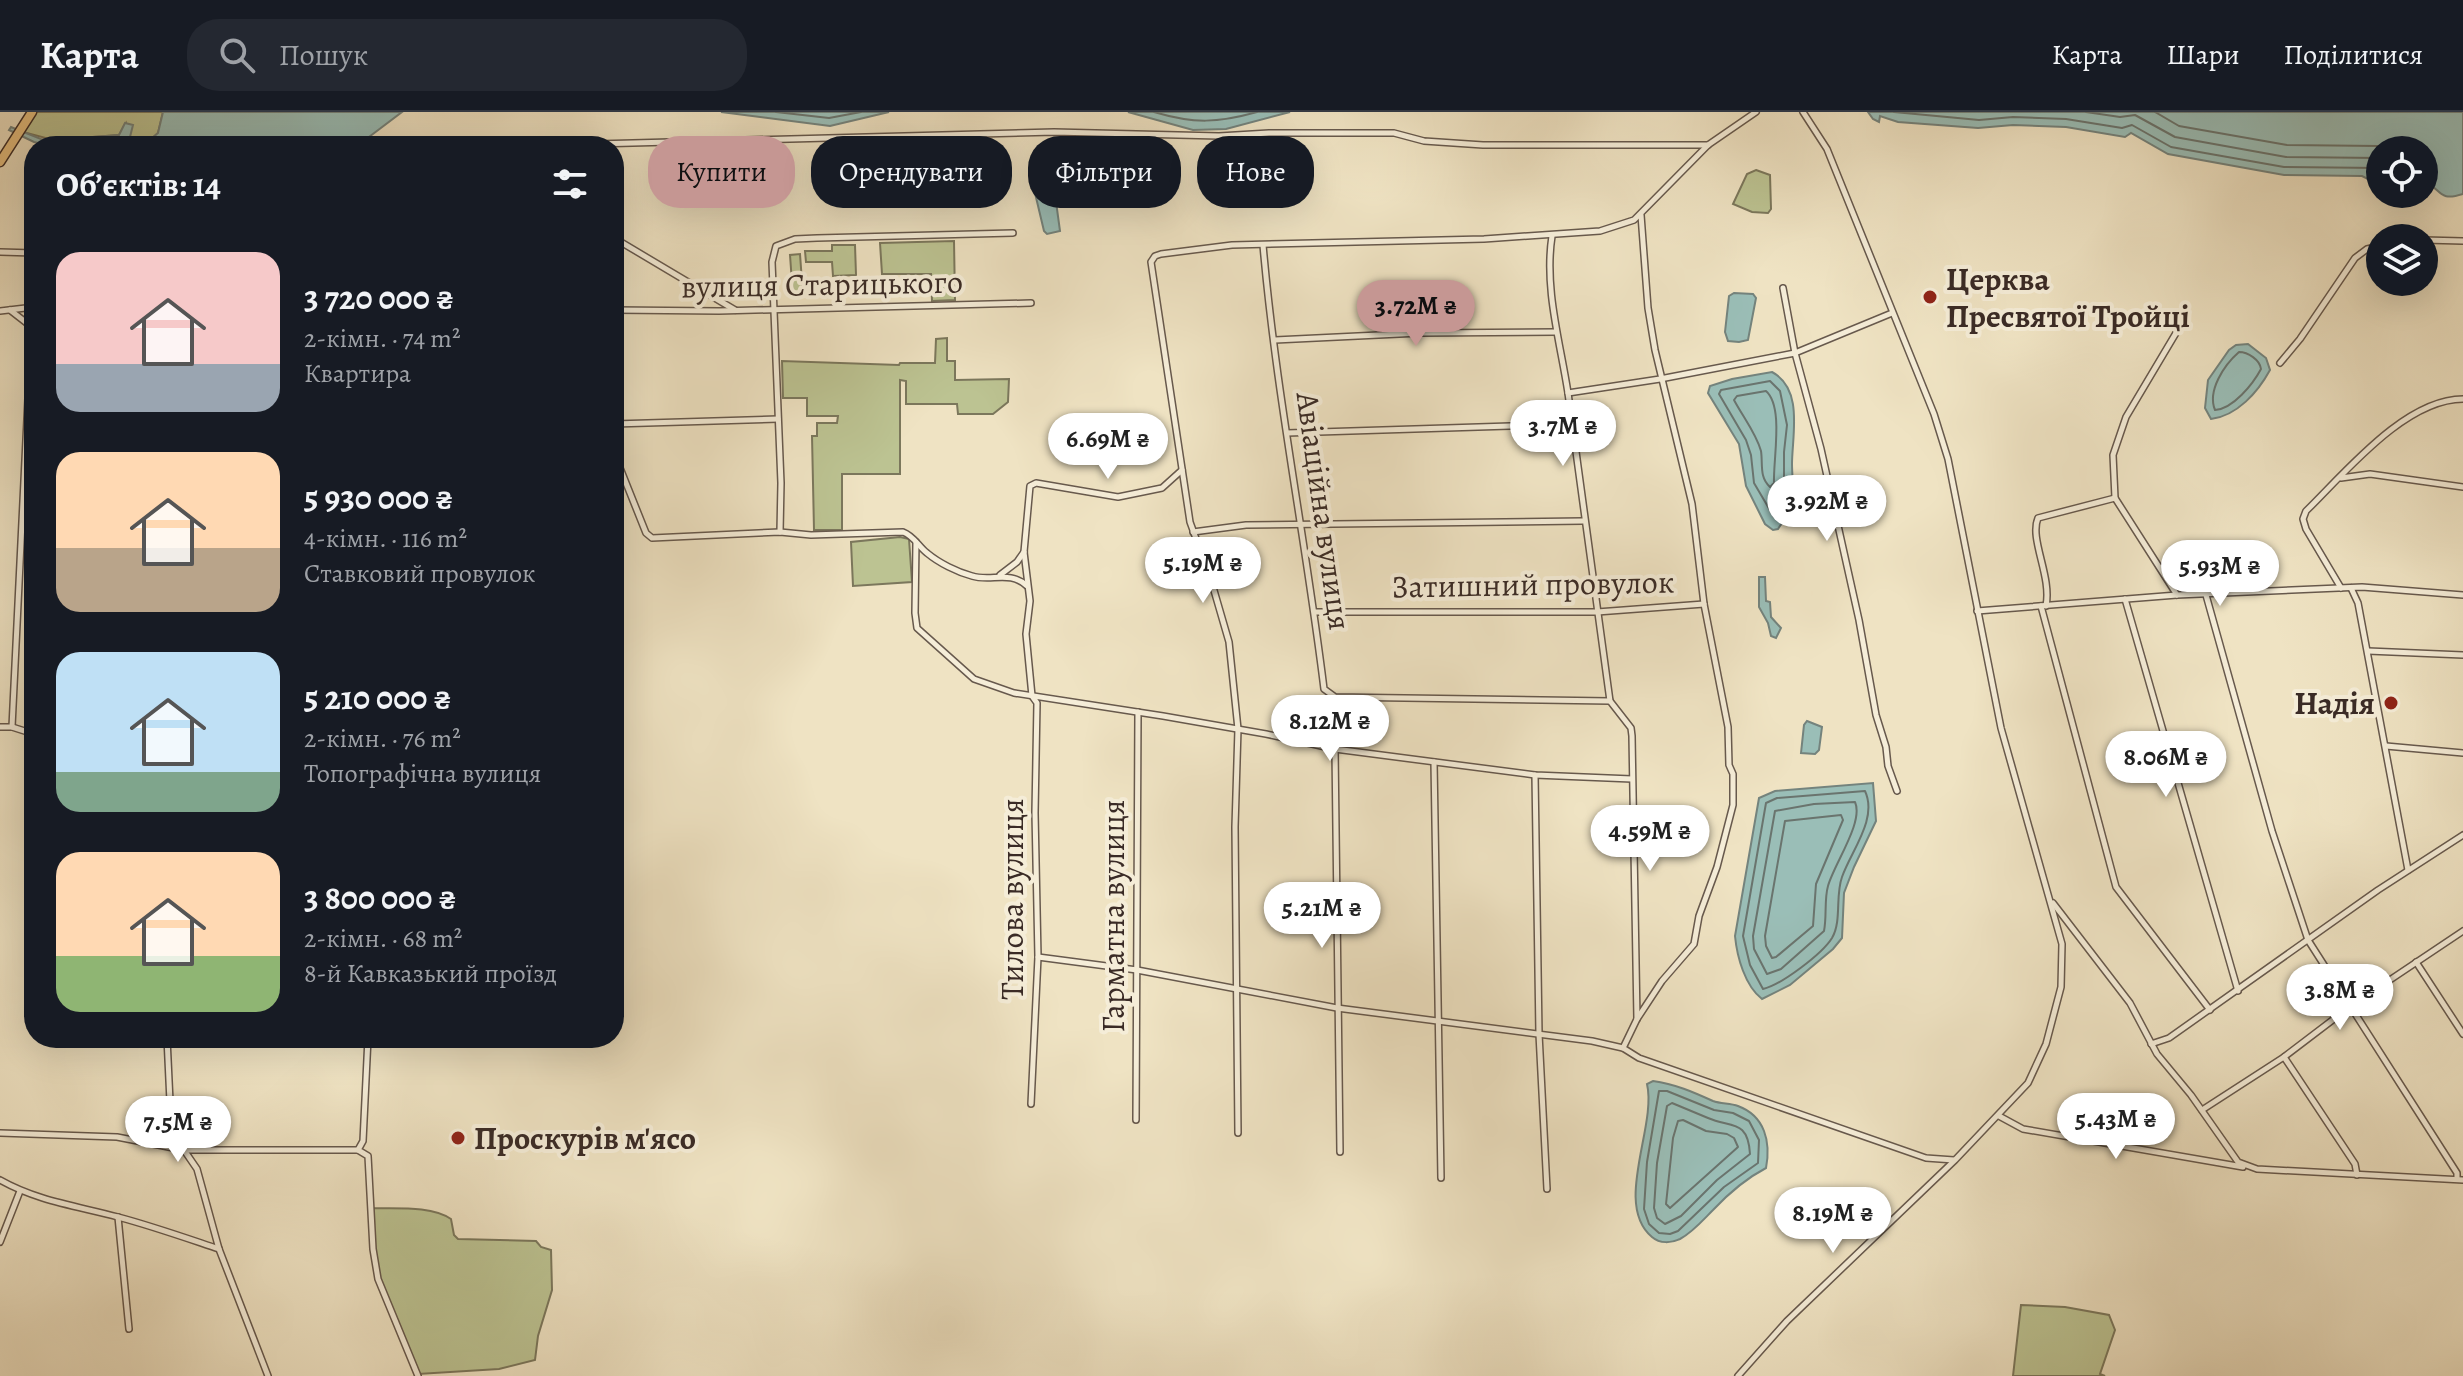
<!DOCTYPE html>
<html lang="uk">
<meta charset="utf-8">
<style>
:root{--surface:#171b24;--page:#242831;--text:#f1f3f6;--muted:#9ea1a6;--line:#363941;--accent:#c59692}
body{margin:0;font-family:Alegreya,serif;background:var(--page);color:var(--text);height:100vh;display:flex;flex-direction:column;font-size:30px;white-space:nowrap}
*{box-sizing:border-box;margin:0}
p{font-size:26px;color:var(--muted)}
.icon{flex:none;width:44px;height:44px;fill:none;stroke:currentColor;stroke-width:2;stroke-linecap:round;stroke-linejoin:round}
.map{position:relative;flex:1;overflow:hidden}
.panel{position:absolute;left:24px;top:24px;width:600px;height:912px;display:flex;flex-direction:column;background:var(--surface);border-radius:32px;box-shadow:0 8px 32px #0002}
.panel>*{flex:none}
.banner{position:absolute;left:648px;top:24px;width:760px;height:72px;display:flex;gap:16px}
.fabs{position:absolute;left:2366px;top:24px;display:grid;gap:16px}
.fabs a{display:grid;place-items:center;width:72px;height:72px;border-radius:50%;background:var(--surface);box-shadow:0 8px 32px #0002;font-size:40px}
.price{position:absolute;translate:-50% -68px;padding:0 18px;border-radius:28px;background:#fff;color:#222;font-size:26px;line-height:52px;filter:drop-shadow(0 2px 4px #0008)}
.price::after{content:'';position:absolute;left:50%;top:48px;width:24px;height:18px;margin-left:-12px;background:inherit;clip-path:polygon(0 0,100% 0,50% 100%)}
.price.active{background:var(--accent);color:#111}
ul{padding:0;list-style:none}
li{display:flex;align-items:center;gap:24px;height:200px;padding:0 32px}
li span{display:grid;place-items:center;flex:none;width:224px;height:160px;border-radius:24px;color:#555}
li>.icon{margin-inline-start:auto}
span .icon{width:96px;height:96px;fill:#fffc;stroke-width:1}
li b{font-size:34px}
h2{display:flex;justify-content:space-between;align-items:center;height:96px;padding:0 32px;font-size:34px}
.tag{padding:0 28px;border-radius:32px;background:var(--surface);box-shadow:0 8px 32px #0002;font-size:28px;line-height:72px}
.tag.active{background:var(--accent);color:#111}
header{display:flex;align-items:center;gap:48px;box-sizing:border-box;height:112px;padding:0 40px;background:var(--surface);border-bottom:2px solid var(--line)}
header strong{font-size:38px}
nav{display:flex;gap:44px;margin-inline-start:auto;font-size:28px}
.search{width:560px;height:72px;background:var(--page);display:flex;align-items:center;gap:20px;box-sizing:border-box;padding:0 28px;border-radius:32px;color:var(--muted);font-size:30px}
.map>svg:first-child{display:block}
</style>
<header>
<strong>Карта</strong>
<div class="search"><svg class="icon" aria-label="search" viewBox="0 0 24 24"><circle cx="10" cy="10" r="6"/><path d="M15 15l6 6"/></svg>Пошук</div>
<nav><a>Карта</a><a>Шари</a><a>Поділитися</a></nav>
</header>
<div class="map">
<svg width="2463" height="1264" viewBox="0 0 2463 1264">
<rect width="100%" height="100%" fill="#efe3c3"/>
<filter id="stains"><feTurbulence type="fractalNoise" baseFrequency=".0025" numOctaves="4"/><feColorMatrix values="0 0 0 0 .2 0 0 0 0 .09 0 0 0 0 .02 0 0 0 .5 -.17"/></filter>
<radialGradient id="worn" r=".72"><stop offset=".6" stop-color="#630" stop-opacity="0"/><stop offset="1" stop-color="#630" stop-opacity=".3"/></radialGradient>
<!-- green -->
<g fill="#bcc392" stroke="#7b775c" stroke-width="2">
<path d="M36,0H163L158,21L150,28L130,25L126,11L119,23L53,28L23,20Z"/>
<path d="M1756,58L1770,63L1771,97L1768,101L1752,100L1733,92L1747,62Z"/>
<path d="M954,129L955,188L932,189L931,162H882L880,131Z"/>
<path d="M832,133H855L856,163L833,164L832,150H806L805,139H832Z"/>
<path d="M800,142L803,184L793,185L790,143Z"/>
<path d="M947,226V249H955V268L1009,267L1008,290L993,302H958L957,292H906V269L900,268V362H842V418H814L812,324H817V311H837L838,304H807V286H783L782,249L899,253L900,251H935L936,227Z"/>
<path d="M900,425L909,427L912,470L853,474L851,430Z"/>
<path d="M370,1096C394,1097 431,1093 451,1107L454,1123L458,1127L536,1129L541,1135L551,1138L552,1178L538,1224L535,1248L499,1257L418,1262L378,1167Z"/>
<path d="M2021,1193L2065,1195L2109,1203L2115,1218L2100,1262L2105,1264H2013Z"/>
</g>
<!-- water -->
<g fill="#9abeb7" stroke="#74837d" stroke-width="2">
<path d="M163,0H402L357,34H50L34,30L9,18L11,15L41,27L53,28L119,23L125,11L133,13L130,25L150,28L158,21Z"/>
<path d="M721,0H889L830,14Z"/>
<path d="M1128,0H1290L1226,17L1193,18Z"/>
<path d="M1868,0H2463V82C2438,90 2443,78 2424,69V38H2380V64H2371L2368,67L2362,64L2284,63L2168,42L2131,21L2125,25L2066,15L2013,13L1978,16L1898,10L1880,4L1879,10L1873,7Z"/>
<path d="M1038,74L1054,75L1060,119L1047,122L1044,119L1034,77Z"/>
<path d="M1734,181L1753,182L1756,186L1748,228L1739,230L1728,229L1725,220L1729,184Z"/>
<path d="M2248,232L2266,246L2270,258C2258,280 2237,304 2211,307L2205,296L2208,268L2229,238L2236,233Z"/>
<path d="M1772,260C1804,277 1792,324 1792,352C1792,366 1795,383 1791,396C1789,404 1782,410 1778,417L1773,418L1765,412L1746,374L1739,332L1708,281L1710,274L1732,267Z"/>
<path d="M1759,465H1765L1766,489L1770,490L1771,505L1781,516L1776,526L1771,524L1768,511L1759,495Z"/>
<path d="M1807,609L1822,615L1819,638L1815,642L1801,641L1804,613Z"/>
<path d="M1873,671L1876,709L1854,755L1844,781L1842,826L1833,837L1790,873L1762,887C1745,874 1737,845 1735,824L1759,686L1775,679Z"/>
<path d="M1653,969C1675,972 1693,980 1713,989C1721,992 1730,991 1738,994C1765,1004 1771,1030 1766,1056C1745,1067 1729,1081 1713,1098C1703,1108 1693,1120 1680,1127C1671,1131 1660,1132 1652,1125C1613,1092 1657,1015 1647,972Z"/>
</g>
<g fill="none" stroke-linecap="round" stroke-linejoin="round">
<!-- shore -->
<g stroke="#6a746e" stroke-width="2">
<path d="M776,0L829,6L861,0"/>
<path d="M1154,0C1194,12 1218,11 1257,0"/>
<path d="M1894,0L1979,8L2013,5L2066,7L2122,16L2132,13L2171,35L2284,55L2380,56"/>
<path d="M2086,0L2120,5L2135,3L2175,25L2286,45L2380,46"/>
<path d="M2155,0L2179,14L2287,33L2378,34L2393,38"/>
<path d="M2239,240C2248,240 2260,248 2261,257C2253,272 2233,297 2215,298C2207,279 2224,253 2239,240Z"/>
<path d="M1770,269L1780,279L1787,313L1784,340V392L1774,405L1754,371L1751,343L1746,328L1719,282L1721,278Z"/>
<path d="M1766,279C1784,295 1773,347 1774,371L1770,375C1759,365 1763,352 1761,339C1756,321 1743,305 1734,288L1737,284Z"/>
<path d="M1865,679C1878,707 1851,739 1842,765C1835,784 1842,809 1832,826C1822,842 1781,873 1763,877L1750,853L1743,824L1766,691L1777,686Z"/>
<path d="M1855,690C1864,710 1834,752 1828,774C1824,788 1827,804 1824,819L1781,857L1767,862L1754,837L1753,824L1775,699L1814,692Z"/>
<path d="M1841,703L1843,708L1816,772L1813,814L1776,845L1772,846L1766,834L1765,824L1785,709Z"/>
<path d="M1659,979H1667L1714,998L1733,1001L1749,1009L1759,1028L1758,1051L1724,1075L1678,1119L1670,1122L1659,1121L1649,1112L1644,1097L1647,1050Z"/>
<path d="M1672,991C1684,996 1696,1001 1708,1006C1731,1016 1748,1007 1750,1042L1717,1068L1681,1104L1665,1112L1657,1106L1654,1096L1657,1051L1667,994Z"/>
<path d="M1683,1008L1706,1019L1727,1022L1734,1026L1738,1035L1670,1096L1666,1092L1673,1026L1678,1009Z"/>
</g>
<defs>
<g id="minor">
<path d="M520,34L1054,20L1219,24L1269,21H1394L1424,29L1483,33H1708"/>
<path d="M1552,124C1544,176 1560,229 1568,281C1582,383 1595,486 1610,589L1631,616L1632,624L1637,907"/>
<path d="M614,126L735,198"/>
<path d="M2424,128L2463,129"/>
<path d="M1263,133C1276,282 1306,429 1324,577L1335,585L1610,589"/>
<path d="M0,140L34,141"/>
<path d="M1783,176L1795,241L1821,337L1859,508L1876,603L1886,635L1888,654L1897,679"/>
<path d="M10,198L28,212L31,225L12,615"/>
<path d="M614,198L719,199L1031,191"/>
<path d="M0,199L34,195"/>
<path d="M2176,221L2126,305L2113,343L2115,386L2177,483"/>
<path d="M1275,228L1420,221L1556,220"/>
<path d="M2280,251L2300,227L2355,146L2367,137L2380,134"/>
<path d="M1568,281L1660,267L1795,241L1892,201"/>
<path d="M614,312L778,307"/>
<path d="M1287,321L1571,312"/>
<path d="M614,341L646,421L652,426L780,420L811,423L903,420C914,424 918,434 927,441C939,451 957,460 972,464C991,470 1010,458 1027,474"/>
<path d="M2341,366L2370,362L2463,375"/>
<path d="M780,420L781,371L772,150L776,134L795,127L817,126L1013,121"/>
<path d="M1193,420L1246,413L1583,409"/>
<path d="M916,430L915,501L917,516L974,567L1014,581L1163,604L1266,622L1335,637L1535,663L1632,667"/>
<path d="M1000,463L1017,450L1024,440"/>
<path d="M2341,476L2306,417L2303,407L2306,399C2345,361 2405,287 2463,287"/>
<path d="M2351,476L2358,491L2408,758"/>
<path d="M2206,483L2272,719L2308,828L2457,1061V1067"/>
<path d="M2125,487L2238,879"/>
<path d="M2041,494L2116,775L2210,898"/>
<path d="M2046,494C2052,464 2029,427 2038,406L2115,386"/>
<path d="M1977,499L2177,483L2362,475L2463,483"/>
<path d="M1315,500H1597L1704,492"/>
<path d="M2368,539L2463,543"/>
<path d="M0,615H12L34,622"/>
<path d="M2386,634L2463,641"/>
<path d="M1335,637L1340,1040"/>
<path d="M1434,650L1441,1066"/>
<path d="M1535,663L1539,922L1547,1077"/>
<path d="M2053,791L2130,891L2157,942L2191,983L2238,1050L2257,1057L2463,1068"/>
<path d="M1038,845L1137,858L1337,896L1592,929L1623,936L1639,946L1926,1046L1954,1048"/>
<path d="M2416,850L2463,922"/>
<path d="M167,926L171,1011L184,1038L197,1057L219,1137L268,1264"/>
<path d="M368,926L363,1029L358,1038L368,1044L373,1137L378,1167L418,1264"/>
<path d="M2151,932L2169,926L2378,778L2463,723"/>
<path d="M1623,936L1637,907L1662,869L1694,832L1699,804L1717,755L1733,693V662L1729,653L1728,615L1704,492L1692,392L1655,238L1648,196L1641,103"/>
<path d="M2284,945L2355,1052L2357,1063"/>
<path d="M1031,992L1038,845L1035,701L1037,591L1032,584L1026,522L1030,489L1024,440L1030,374L1036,371L1118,385L1162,376L1182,358"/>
<path d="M2202,998L2284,945L2351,894L2463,819"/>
<path d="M1999,1004L2023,1017L2243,1055"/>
<path d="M1136,1008L1138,600"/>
<path d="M0,1021L117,1025L184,1038H358"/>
<path d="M1238,1021L1235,715L1238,617L1229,530L1211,468L1190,410L1151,150L1155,144L1161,142L1232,133L1484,127L1600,119L1634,108L1708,33L1756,0"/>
<path d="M0,1068C37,1089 77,1094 118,1105C152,1114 186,1126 219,1137"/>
<path d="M118,1105L129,1217"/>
<path d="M0,1130L20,1079"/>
<path d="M1738,1264L1787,1209L1955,1048L2028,971L2046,932L2061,875L2062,832L2001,616L1948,347L1934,302L1827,37L1803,0"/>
</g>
<path id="primary" d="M0,50L32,0"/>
</defs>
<!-- minor casing -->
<use href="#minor" stroke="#67594d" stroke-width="8"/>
<!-- primary casing -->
<use href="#primary" stroke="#3a2b26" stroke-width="11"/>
<!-- minor -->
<use href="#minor" stroke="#f5edd8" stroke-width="5"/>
<!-- primary -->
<use href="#primary" stroke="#e8c282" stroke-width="8"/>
</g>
<!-- markers -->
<g fill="#8f2418" stroke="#f5edd8" stroke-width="3">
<circle cx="1930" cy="185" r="8"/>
<circle cx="2391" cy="591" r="8"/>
<circle cx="458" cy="1026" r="8"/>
</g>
<g text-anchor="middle" stroke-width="8" stroke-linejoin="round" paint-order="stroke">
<!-- poi labels -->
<g font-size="32" font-weight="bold" fill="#3a2b26" stroke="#f5edd8" text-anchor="start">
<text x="1946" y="178">Церква<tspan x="1946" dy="37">Пресвятої Тройці</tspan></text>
<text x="2375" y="602" text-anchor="end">Надія</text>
<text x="474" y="1037">Проскурів м'ясо</text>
</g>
<!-- street labels -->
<g font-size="32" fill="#3a2b26" stroke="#f5edd8">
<text transform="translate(822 172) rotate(-1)" y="11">вулиця Старицького</text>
<text transform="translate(1324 399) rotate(82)" y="11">Авіаційна вулиця</text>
<text transform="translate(1533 472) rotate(-1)" y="11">Затишний провулок</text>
<text transform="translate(1012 787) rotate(-90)" y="11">Тилова вулиця</text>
<text transform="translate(1113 804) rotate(-90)" y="11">Гарматна вулиця</text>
</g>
</g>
<rect width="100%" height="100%" filter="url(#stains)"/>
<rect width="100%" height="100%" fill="url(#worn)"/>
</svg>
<div class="fabs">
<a><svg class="icon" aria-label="locate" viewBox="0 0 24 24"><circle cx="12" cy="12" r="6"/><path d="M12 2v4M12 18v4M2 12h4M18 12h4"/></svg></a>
<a><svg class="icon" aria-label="layers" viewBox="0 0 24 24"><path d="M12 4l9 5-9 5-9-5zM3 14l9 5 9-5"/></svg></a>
</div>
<b class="price active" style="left:1416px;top:236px">3.72M ₴</b>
<b class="price" style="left:1563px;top:356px">3.7M ₴</b>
<b class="price" style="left:1108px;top:369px">6.69M ₴</b>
<b class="price" style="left:1827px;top:431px">3.92M ₴</b>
<b class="price" style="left:1203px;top:493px">5.19M ₴</b>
<b class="price" style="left:2220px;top:496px">5.93M ₴</b>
<b class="price" style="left:1330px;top:651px">8.12M ₴</b>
<b class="price" style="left:2166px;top:687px">8.06M ₴</b>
<b class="price" style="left:1650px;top:761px">4.59M ₴</b>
<b class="price" style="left:1322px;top:838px">5.21M ₴</b>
<b class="price" style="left:2340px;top:920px">3.8M ₴</b>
<b class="price" style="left:2116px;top:1049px">5.43M ₴</b>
<b class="price" style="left:178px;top:1052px">7.5M ₴</b>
<b class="price" style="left:1833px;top:1143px">8.19M ₴</b>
<div class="banner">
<a class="tag active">Купити</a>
<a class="tag">Орендувати</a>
<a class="tag">Фільтри</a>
<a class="tag">Нове</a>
</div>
<section class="panel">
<h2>Об’єктів: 14<svg class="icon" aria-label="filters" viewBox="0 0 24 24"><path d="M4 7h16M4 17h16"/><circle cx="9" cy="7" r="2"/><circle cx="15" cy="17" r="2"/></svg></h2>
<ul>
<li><span style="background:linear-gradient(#f6c9c9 70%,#9aa5b1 0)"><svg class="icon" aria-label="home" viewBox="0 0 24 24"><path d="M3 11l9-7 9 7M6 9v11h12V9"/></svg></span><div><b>3 720 000 ₴</b><p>2-кімн. · 74 m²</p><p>Квартира</p></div></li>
<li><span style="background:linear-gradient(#ffd9b3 60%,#b9a48a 0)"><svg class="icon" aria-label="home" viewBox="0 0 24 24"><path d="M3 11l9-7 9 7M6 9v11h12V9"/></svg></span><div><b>5 930 000 ₴</b><p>4-кімн. · 116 m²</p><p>Ставковий провулок</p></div></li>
<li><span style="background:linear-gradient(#bfe0f5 75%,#7fa58c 0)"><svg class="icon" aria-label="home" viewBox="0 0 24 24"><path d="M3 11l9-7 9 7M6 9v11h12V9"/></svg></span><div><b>5 210 000 ₴</b><p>2-кімн. · 76 m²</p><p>Топографічна вулиця</p></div></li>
<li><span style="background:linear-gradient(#ffd9b3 65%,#8fb573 0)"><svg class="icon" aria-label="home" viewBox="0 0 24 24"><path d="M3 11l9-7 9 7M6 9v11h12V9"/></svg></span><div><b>3 800 000 ₴</b><p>2-кімн. · 68 m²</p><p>8-й Кавказький проїзд</p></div></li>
</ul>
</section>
</div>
